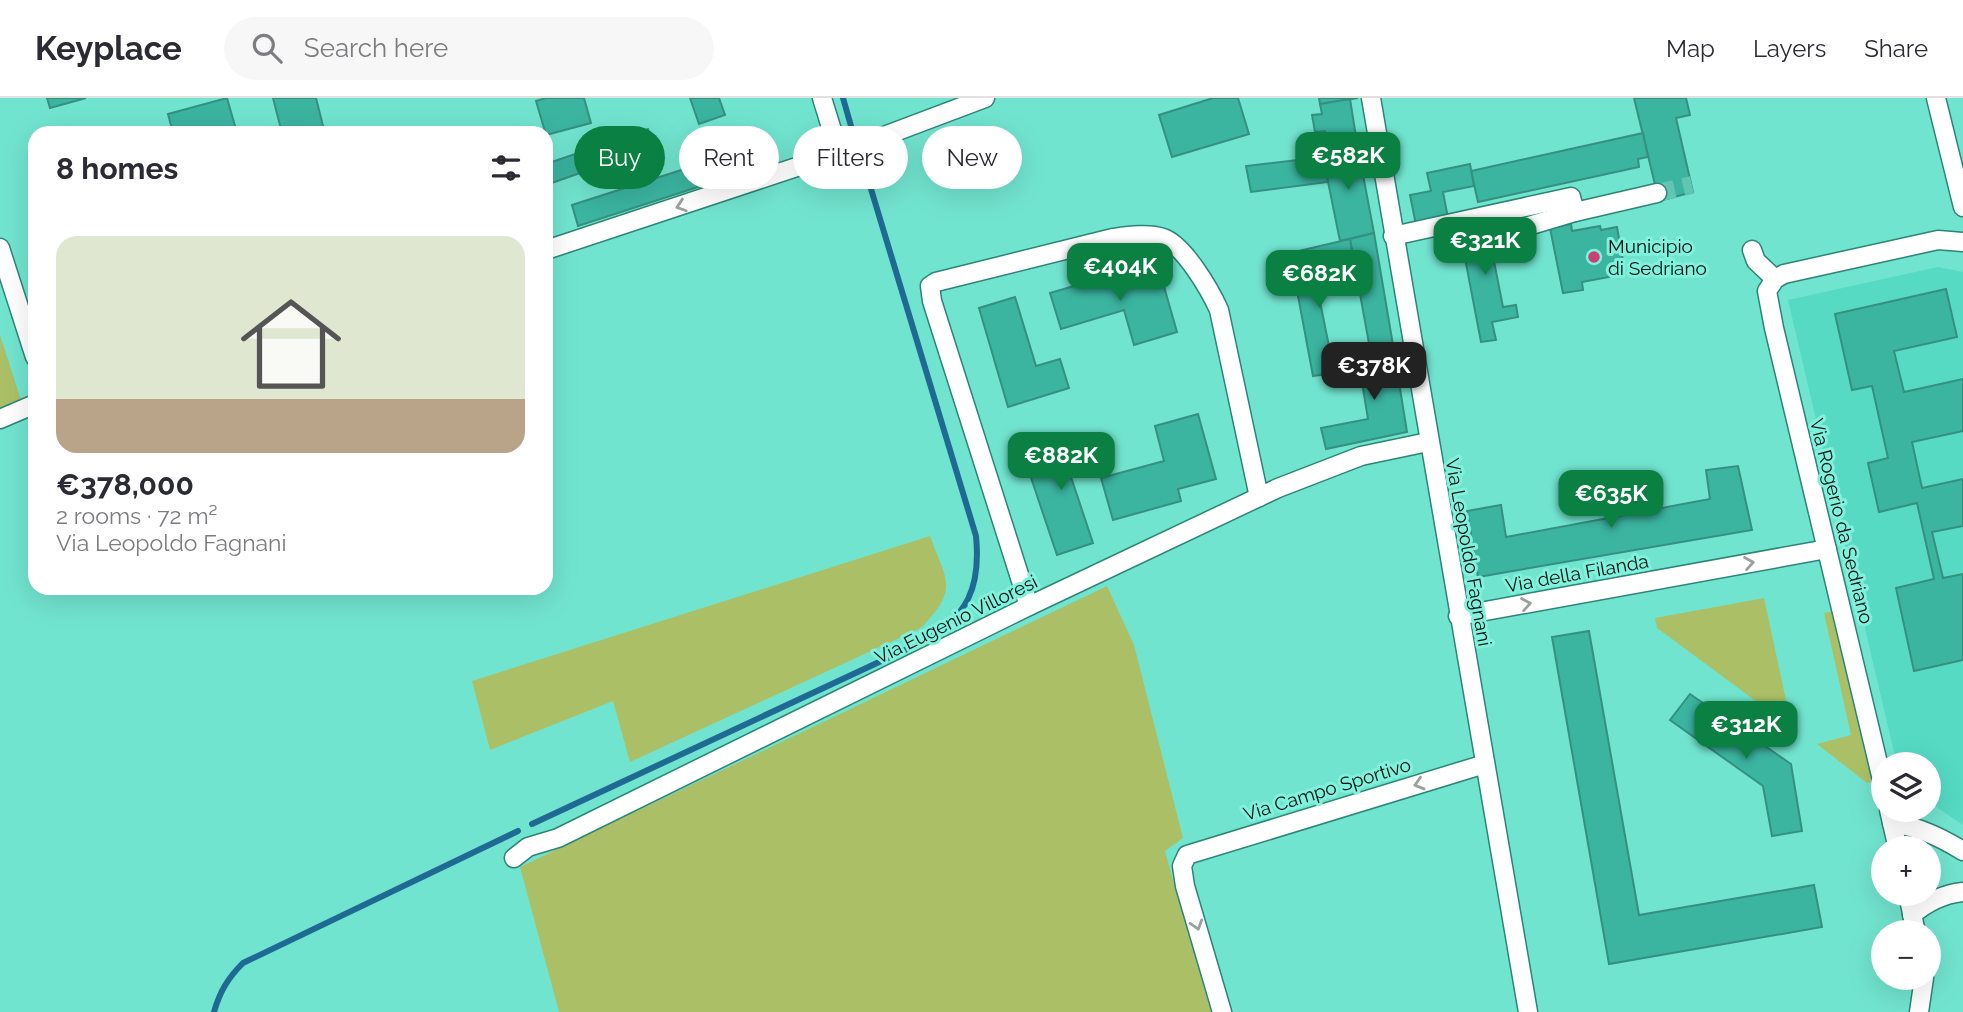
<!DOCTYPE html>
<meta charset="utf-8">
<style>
:root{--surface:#fff;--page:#f7f7f7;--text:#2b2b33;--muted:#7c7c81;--line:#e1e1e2;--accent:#0b8043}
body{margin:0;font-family:Raleway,sans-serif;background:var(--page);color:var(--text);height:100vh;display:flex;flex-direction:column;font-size:26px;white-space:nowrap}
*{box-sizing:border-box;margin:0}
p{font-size:23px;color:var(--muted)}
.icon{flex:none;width:38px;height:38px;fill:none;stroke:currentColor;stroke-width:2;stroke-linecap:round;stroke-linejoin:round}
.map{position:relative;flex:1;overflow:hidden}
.drawer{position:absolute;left:28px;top:28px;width:525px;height:469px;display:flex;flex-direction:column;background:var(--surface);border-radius:21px;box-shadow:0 7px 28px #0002}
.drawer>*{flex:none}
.top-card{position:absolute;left:574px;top:28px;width:665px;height:63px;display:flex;gap:14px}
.tools{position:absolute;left:1871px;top:654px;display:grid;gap:14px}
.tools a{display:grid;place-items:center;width:70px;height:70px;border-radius:50%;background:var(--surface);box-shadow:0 7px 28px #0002;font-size:35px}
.price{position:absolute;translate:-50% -60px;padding:0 16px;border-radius:14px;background:var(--accent);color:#fff;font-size:23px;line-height:46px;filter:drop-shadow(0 2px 4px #0008)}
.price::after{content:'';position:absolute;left:50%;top:42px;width:21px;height:16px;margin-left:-10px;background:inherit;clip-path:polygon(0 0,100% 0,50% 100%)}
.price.current{background:#222;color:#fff}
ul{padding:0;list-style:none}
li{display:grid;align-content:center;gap:14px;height:371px;padding:0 28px}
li+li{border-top:2px solid var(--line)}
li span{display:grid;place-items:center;height:217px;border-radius:21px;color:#555}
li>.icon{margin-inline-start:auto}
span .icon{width:126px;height:126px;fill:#fffc;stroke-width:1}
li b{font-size:30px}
h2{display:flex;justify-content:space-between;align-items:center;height:84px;padding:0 28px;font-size:30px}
.pill{padding:0 24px;border-radius:32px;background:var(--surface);box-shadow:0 7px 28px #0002;font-size:24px;line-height:63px}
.pill.current{background:var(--accent);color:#fff}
header{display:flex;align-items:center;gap:42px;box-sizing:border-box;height:98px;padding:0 35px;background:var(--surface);border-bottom:2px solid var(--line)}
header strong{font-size:33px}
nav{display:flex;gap:38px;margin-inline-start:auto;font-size:24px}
.search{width:490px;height:63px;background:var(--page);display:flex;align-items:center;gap:18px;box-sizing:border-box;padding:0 24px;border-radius:38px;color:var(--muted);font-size:26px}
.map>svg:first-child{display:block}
</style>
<header>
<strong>Keyplace</strong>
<div class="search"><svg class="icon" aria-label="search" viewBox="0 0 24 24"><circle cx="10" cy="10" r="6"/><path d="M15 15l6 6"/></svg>Search here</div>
<nav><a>Map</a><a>Layers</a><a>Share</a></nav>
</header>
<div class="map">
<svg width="1963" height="914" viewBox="0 0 1963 914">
<rect width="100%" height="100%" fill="#71e4cf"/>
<!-- built -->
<path fill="#56dac3" d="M1938,169L1963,174V727L1929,704L1928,667H1897L1788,202Z"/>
<!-- green -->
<g fill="#abc066">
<path d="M0,237L21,302L0,311Z"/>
<path d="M930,438C947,484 959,491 921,530L630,664L613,603L490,652L472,583Z"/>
<path d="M1107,488L1134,547L1183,740L1165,753L1211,914H559L520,769Z"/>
<path d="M1764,500L1792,630L1657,530L1655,520Z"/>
<path d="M1837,512L1878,682L1867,685L1817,646L1851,637L1824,515Z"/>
</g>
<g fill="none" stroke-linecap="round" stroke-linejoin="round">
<!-- stream -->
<g stroke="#1f6a92" stroke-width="6">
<path d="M843,0L851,28"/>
<path d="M532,726L922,544C968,519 981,489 976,438L861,58"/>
<path d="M214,914C220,893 228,880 243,865L518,733"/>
</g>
</g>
<!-- building -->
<g fill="#3bb4a0" stroke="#369080" stroke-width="2">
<path d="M47,0H86L50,10Z"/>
<path d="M227,0L237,35H173L168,16Z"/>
<path d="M273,0H316L324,32L314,35H282Z"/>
<path d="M546,0H584L591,25L546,37L536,3Z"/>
<path d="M690,0H719L725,17L699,26Z"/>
<path d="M1213,0H1238L1249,36L1172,59L1159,17Z"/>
<path d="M1319,0H1358L1320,6Z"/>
<path d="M1634,0H1686L1690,17L1676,20L1693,94L1659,103Z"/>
<path d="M1350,1L1357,45L1328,50L1325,33L1315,34L1312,17L1322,16L1320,6Z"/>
<path d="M648,31L654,49L546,87V66Z"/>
<path d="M1643,35L1648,59L1638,61L1639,69L1478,104L1471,73Z"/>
<path d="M1357,45L1374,135L1340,143L1323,59L1330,57L1328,50Z"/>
<path d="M1323,59L1328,84L1251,94L1246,68Z"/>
<path d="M700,66L707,86L578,128L572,107Z"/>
<path d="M1470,66L1474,88L1443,94L1448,120L1416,127L1410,97L1431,93L1427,75Z"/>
<path d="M1498,122L1502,140L1490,143L1503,209L1516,207L1518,219L1492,224L1496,242L1481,244L1459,129Z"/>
<path d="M1571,126L1572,133L1600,128L1601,132L1617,129L1624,169L1608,172L1609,179L1582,184L1583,192L1563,195L1550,130Z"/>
<path d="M1374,135L1393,247L1370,251L1350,141Z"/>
<path d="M1350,141L1352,154L1312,164L1331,258L1357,254L1360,271L1313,278L1290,155Z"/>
<path d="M1157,164L1177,234L1134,247L1124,212L1061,231L1050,195Z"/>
<path d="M1946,191L1957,239L1894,253L1904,294L1963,281V333L1912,344L1922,390L1963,381V428L1932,434L1943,480L1963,476V562L1914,573L1896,490L1934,481L1917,405L1879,414L1868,365L1888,360L1872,288L1852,292L1835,216Z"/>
<path d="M1015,199L1036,268L1060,261L1069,290L1008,309L979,210Z"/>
<path d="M1393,247L1407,334L1326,351L1321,330L1368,321L1357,254Z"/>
<path d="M1198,316L1216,381L1178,391L1181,403L1113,422L1101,380L1164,363L1155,328Z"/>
<path d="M1080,337L1090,369L1070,376L1093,445L1057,457L1023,356Z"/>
<path d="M1738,368L1752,432L1478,479L1467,413L1501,407L1506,439L1710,401L1706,372Z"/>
<path d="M1589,533L1639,817L1814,787L1822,829L1609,866L1552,539Z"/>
<path d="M1690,596L1791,666L1802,733L1772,738L1763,688L1670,622Z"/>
</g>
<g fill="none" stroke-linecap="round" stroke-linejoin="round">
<!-- street-tunnel -->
<path stroke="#60c5b2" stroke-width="18" stroke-dasharray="18 9" stroke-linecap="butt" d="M1657,95L1692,87"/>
<defs>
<g id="street">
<path d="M822,0L839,55"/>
<path d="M1371,0L1528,914"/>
<path d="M1936,0L1963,109"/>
<path d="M1525,129L1575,114"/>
<path d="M1393,138L1571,99L1575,114L1657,95"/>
<path d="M0,150L35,259"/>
<path d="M546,152L839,55L985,0"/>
<path d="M1752,152L1756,163L1775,181"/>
<path d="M0,321L35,306"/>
<path d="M1029,508L932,203L930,188L936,184L1113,140C1128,138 1149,135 1163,140C1184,147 1210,192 1219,212L1259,399"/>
<path d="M1458,518L1827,451"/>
<path d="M1883,686L1774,230L1767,193L1775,181L1784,176L1938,142L1963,144"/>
<path d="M1889,712L1898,751"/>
<path d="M1892,725C1919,729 1940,739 1963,753"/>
<path d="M514,760L528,749L558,740L1029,508L1278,390L1361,358L1428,344"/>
<path d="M1908,796L1916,835"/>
<path d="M1912,817C1927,804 1944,796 1963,794"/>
<path d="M1222,914L1185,788L1182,768L1187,757L1485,666"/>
<path d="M1919,914L1924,880"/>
</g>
</defs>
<!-- street casing -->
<use href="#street" stroke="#2b8677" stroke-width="21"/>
<!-- street -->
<use href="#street" stroke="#fff" stroke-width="18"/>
</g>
<!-- one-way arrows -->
<defs><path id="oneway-chevron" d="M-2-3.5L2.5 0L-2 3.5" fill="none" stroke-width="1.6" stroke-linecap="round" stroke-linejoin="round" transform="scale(1.75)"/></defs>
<g stroke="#99a19f">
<use href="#oneway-chevron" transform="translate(681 108) rotate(162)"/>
<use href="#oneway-chevron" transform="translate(1749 465) rotate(-10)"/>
<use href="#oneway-chevron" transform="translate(1526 506) rotate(-10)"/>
<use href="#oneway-chevron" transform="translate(1419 686) rotate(163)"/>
<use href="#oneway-chevron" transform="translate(1197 827) rotate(73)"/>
</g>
<!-- markers -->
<circle fill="#c93f76" stroke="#7ff1dc" stroke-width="2.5" cx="1594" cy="159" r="7"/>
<g text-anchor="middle" stroke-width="6" stroke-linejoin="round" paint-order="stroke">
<!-- poi labels -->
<g font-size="19" fill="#00130f" stroke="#7ff1dc" text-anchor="start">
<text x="1608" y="155">Municipio<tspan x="1608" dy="22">di Sedriano</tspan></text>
</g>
<!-- street labels -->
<g font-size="19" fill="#00130f" stroke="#7ff1dc">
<text transform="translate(1842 423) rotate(76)" y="7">Via Rogerio da Sedriano</text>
<text transform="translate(1469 454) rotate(80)" y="7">Via Leopoldo Fagnani</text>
<text transform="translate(1577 475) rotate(-10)" y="7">Via della Filanda</text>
<text transform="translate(956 521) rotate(-26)" y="7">Via Eugenio Villoresi</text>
<text transform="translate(1327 691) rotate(-17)" y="7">Via Campo Sportivo</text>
</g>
</g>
</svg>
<div class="tools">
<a><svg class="icon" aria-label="layers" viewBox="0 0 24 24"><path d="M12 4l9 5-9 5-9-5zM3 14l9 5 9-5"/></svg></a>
<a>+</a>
<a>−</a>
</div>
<b class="price" style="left:1348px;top:94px">€582K</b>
<b class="price" style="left:1485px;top:179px">€321K</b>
<b class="price" style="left:1120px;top:205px">€404K</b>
<b class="price" style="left:1319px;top:212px">€682K</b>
<b class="price current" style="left:1374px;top:304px">€378K</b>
<b class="price" style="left:1061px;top:394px">€882K</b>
<b class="price" style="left:1611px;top:432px">€635K</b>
<b class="price" style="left:1746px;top:663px">€312K</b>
<div class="top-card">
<a class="pill current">Buy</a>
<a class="pill">Rent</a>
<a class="pill">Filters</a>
<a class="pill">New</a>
</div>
<section class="drawer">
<h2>8 homes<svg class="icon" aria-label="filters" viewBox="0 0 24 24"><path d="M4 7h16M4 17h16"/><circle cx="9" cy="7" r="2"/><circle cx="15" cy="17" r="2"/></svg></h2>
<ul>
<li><span style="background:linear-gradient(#dfe7d0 75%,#b9a48a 0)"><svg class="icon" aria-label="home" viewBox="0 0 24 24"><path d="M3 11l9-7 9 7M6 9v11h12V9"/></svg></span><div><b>€378,000</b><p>2 rooms · 72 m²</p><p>Via Leopoldo Fagnani</p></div></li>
</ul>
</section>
</div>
